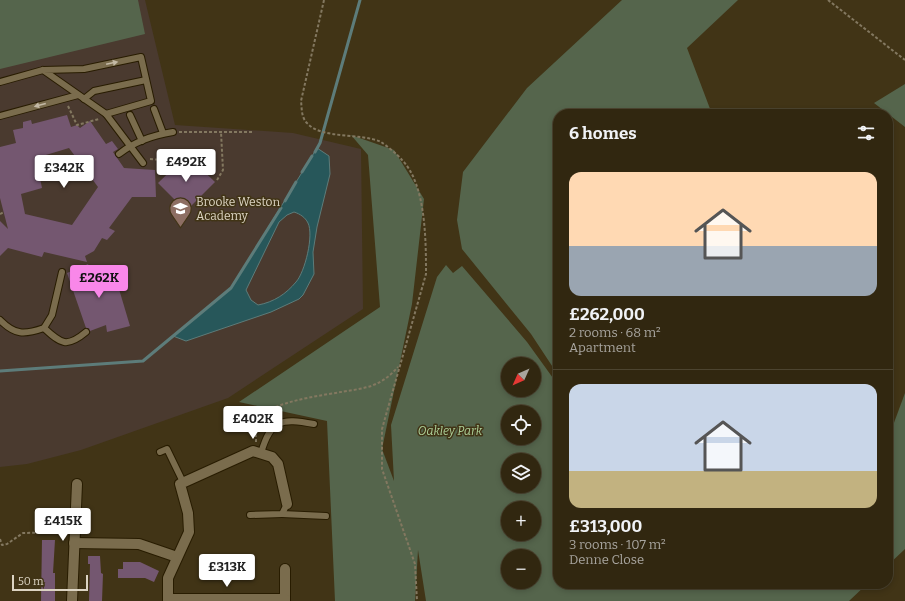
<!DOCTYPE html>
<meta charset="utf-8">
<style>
:root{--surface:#312710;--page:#3d331e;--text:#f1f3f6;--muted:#a8a59f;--line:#4c4430;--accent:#f987e9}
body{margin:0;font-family:Bitter,serif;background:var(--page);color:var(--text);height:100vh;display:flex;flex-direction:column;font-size:15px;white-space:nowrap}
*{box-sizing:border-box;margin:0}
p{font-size:13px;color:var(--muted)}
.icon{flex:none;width:22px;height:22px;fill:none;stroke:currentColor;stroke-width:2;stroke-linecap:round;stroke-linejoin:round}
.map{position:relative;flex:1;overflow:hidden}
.sheet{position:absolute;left:553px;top:109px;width:340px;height:480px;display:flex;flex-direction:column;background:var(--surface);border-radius:16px;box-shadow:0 2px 6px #0003,0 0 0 1px var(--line)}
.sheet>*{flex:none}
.needle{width:26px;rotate:225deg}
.fabs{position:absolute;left:501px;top:357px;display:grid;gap:8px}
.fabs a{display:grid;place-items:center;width:40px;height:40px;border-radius:50%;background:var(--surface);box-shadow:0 2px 6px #0003,0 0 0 1px var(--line);font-size:20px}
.scale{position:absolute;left:12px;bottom:10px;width:76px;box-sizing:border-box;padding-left:4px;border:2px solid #dcd4c3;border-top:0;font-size:11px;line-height:14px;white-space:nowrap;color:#dcd4c3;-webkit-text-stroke:3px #413416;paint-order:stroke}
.price{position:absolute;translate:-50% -34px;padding:0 9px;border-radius:4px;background:#fff;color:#222;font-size:13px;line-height:26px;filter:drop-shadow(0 1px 2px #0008)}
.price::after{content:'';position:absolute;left:50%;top:24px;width:12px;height:9px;margin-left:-6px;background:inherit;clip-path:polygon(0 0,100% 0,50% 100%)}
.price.current{background:var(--accent);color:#111}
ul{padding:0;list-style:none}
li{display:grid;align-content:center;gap:8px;height:212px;padding:0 16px}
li+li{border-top:1px solid var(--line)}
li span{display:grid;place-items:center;height:124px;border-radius:12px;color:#555}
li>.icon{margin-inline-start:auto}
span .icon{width:72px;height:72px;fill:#fffc;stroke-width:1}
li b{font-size:17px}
h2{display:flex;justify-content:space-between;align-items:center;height:48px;padding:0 16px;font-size:17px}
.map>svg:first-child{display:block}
</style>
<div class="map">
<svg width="905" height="601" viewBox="0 0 905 601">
<rect width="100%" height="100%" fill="#413416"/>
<!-- education -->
<path fill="#4a3a2f" d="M0,0H145L175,125L293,133L361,149L363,309L228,398L81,450L27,464L0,467Z"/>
<!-- green -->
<g fill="#55654c" fill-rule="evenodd">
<path d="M0,0H138L145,34L0,69Z"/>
<path d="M622,0H738L687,48L712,114H558V375L531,334L462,249L457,220L463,172L527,88Z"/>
<path d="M905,84V127L874,103Z"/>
<path d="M351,135L394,150L424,199L412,304L382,449L394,481L391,425L437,277L446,265L453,273L462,266L527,342L558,385V584H867L849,601H426L418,550L415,601H335L327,421L239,402L380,307L368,155ZM508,364H534V390H508ZM508,412H534V438H508ZM508,460H534V486H508ZM508,508H534V534H508ZM508,556H534V582H508Z"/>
<path d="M905,393V549L888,565V439Z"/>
</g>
<!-- water -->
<path fill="#27575a" stroke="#5d7c7a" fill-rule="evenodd" d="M317,148L329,156L330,174L317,227L313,252L314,274L303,295L299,299L271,312L186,341L173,336L231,288ZM294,212C300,214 305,217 308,223C314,235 305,272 296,282C286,294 274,302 258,305L251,300L246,290L279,222L287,215Z"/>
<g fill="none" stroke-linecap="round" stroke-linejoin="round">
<!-- stream -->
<g stroke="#5d7c7a" stroke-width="3">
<path d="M315,152L320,143L360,0"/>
<path d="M302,172L312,156"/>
<path d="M285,201L296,182"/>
<path d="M0,371L143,361L231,288L281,208"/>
</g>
</g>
<!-- building -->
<g fill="#745770" fill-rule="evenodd">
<path d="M67,115L71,127L77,125L80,128L90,121L106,144L112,141L118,149L113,152L124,168L155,170L156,197H132L109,228L115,231L107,240L102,238L94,251L85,256L87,262L44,252L42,257L8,248L0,256V221L8,229L0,198V147L16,143L13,130L23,128V122L31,120L32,124ZM69,148L98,187L72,225L25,214L21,194L42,188L36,158Z"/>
<path d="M187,155L215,182L186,211L158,183Z"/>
<path d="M88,264L93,276L113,269L130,326L107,332L106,325L90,331L89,328H86L67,273Z"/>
<path d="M42,540H55L53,573H55V601H41Z"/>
<path d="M88,556H100L101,573L103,574L102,601H89L90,564H88Z"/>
<path d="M123,562H140L159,571L154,582L145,578H118V569H123Z"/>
</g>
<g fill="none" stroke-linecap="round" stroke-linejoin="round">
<defs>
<g id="service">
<path d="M0,82L43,70L84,69L141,57L151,101L106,114L43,70"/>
<path d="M84,99L94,91L146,80"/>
<path d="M154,109L163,133"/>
<path d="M106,114L143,163"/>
<path d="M130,115L142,141"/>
<path d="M0,116L78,95"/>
<path d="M119,154C134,142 154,135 173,132"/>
<path d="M0,320C15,335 24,335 44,328L52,315L62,272"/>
<path d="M44,328C61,344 67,348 86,332"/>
<path d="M160,452L167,449L183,482"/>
<path d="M261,453C271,419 281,418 314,424"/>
<path d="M282,514L326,516"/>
<path d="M250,515L282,514L287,504"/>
</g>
<g id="minor">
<path d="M74,543L139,544L177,557"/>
<path d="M285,569V601"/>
<path d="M169,599H285"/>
<path d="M72,601L77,484"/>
<path d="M168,601V578L189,532L188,513L180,484L253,451L272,457L278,464L287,504"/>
</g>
</defs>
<!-- service casing -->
<use href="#service" stroke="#281c00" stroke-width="8"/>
<!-- minor casing -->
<use href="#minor" stroke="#281c00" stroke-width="12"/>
<!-- path -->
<g stroke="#837860" stroke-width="2" stroke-dasharray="3 2" stroke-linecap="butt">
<path d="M324,0L301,101C302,109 301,118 308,124C322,139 362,133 381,142C387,146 397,154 402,160C426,184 426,241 426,274L382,429V469L415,564L417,601"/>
<path d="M828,0L905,60"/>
<path d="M68,106L77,125L99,119"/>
<path d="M179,132H252"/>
<path d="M150,159L163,160V177"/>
<path d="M217,180L223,170L221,132"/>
<path d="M0,214L4,212"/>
<path d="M256,442C256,437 255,428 256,423C266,397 347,394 371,386C382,382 390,376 398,367"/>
<path d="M0,539L2,545L7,544L23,533L65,532"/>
</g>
<!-- service -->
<use href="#service" stroke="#7a6c4d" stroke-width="6"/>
<!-- minor -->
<use href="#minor" stroke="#7a6c4d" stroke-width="10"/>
</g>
<!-- one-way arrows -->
<defs><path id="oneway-solid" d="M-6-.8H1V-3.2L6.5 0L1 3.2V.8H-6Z"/></defs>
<g fill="#c4baa6">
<use href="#oneway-solid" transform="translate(112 63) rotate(-12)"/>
<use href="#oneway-solid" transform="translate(40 105) rotate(165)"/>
</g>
<!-- icons -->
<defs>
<symbol id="school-pin" viewBox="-11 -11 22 30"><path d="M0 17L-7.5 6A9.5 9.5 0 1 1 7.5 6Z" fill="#8d6e63" stroke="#413416"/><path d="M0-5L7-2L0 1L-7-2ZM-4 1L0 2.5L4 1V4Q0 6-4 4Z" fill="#fff"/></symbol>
</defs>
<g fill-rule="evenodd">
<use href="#school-pin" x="168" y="196" width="25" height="34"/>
</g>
<g text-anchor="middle" stroke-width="3" stroke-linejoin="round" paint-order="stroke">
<!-- poi labels -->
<g font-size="12" fill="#dcd4c3" stroke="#413416" text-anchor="start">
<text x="196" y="206">Brooke Weston<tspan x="196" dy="14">Academy</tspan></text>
</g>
<!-- park labels -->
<g font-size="12" font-style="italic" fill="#accf98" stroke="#413416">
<text x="450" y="435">Oakley Park</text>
</g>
</g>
</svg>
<div class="fabs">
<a><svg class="needle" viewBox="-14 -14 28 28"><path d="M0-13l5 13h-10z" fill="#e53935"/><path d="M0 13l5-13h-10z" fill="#a8a59f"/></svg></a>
<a><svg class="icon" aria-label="locate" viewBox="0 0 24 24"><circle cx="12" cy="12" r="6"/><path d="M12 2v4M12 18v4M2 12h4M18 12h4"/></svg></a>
<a><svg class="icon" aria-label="layers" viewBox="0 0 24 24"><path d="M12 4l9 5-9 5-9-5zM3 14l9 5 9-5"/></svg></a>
<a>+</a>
<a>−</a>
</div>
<div class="scale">50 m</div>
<b class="price" style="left:186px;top:183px">£492K</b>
<b class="price" style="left:64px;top:189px">£342K</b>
<b class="price current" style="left:99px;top:299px">£262K</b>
<b class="price" style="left:253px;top:440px">£402K</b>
<b class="price" style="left:63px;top:542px">£415K</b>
<b class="price" style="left:227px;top:588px">£313K</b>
<section class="sheet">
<h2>6 homes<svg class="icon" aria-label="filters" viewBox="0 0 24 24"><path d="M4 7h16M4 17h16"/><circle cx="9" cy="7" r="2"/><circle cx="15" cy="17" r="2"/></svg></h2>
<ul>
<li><span style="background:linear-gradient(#ffd9b3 60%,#9aa5b1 0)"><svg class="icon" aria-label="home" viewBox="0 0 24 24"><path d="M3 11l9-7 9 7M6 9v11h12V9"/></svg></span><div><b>£262,000</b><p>2 rooms · 68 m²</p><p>Apartment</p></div></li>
<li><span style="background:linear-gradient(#c9d6e8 70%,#c2b280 0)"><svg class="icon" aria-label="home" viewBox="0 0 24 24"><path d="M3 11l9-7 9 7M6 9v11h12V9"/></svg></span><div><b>£313,000</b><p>3 rooms · 107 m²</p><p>Denne Close</p></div></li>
</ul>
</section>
</div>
